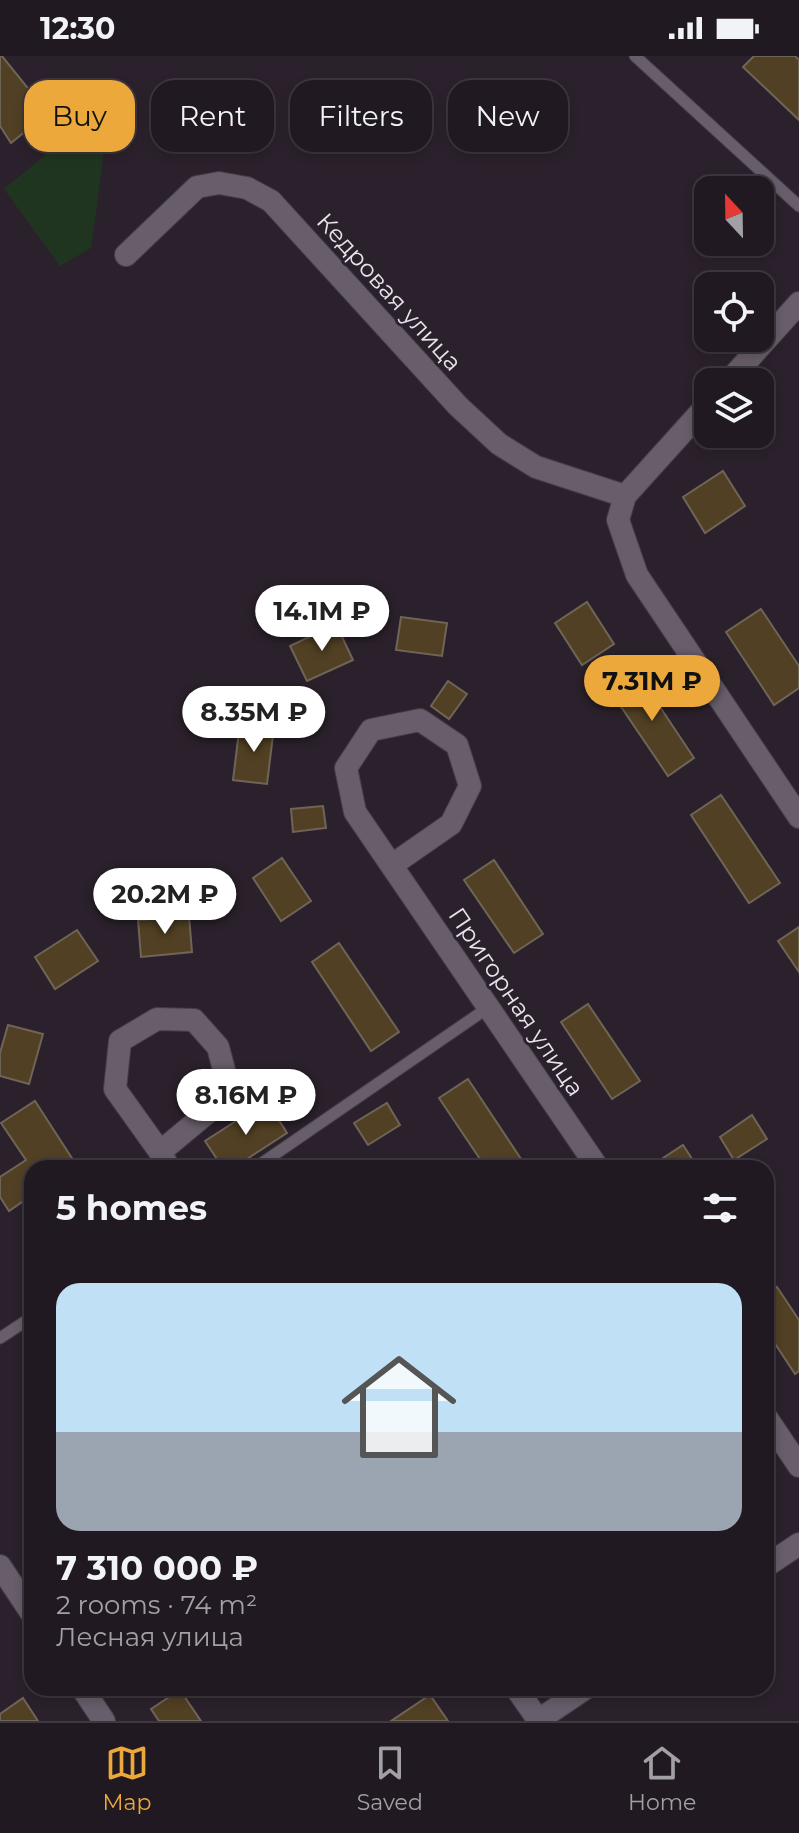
<!DOCTYPE html>
<meta charset="utf-8">
<style>
:root{--surface:#201921;--page:#28222a;--text:#f1f3f6;--muted:#a2a0a5;--line:#3d383f;--accent:#eda83c}
body{margin:0;font-family:Montserrat,sans-serif;background:var(--page);color:var(--text);height:100vh;display:flex;flex-direction:column;font-size:30px;white-space:nowrap}
*{box-sizing:border-box;margin:0}
p{font-size:26px;color:var(--muted)}
.icon{flex:none;width:44px;height:44px;fill:none;stroke:currentColor;stroke-width:2;stroke-linecap:round;stroke-linejoin:round}
.map{position:relative;flex:1;overflow:hidden}
.side{position:absolute;left:24px;top:1104px;width:750px;height:536px;display:flex;flex-direction:column;background:var(--surface);border-radius:24px;box-shadow:0 4px 12px #0003,0 0 0 2px var(--line)}
.side>*{flex:none}
.guide{position:absolute;left:24px;top:24px;width:752px;height:72px;display:flex;gap:16px}
.needle{width:52px;rotate:338deg}
.fabs{position:absolute;left:694px;top:120px;display:grid;gap:16px}
.fabs a{display:grid;place-items:center;width:80px;height:80px;border-radius:16px;background:var(--surface);box-shadow:0 4px 12px #0003,0 0 0 2px var(--line);font-size:40px}
.price{position:absolute;translate:-50% -68px;padding:0 18px;border-radius:28px;background:#fff;color:#222;font-size:26px;line-height:52px;filter:drop-shadow(0 2px 4px #0008)}
.price::after{content:'';position:absolute;left:50%;top:48px;width:24px;height:18px;margin-left:-12px;background:inherit;clip-path:polygon(0 0,100% 0,50% 100%)}
.price.active{background:var(--accent);color:#111}
ul{padding:0;list-style:none}
li{display:grid;align-content:center;gap:16px;height:424px;padding:0 32px}
li+li{border-top:2px solid var(--line)}
li span{display:grid;place-items:center;height:248px;border-radius:24px;color:#555}
li>.icon{margin-inline-start:auto}
span .icon{width:144px;height:144px;fill:#fffc;stroke-width:1}
li b{font-size:34px}
h2{display:flex;justify-content:space-between;align-items:center;height:96px;padding:0 32px;font-size:34px}
.tag{padding:0 28px;border-radius:24px;background:var(--surface);box-shadow:0 4px 12px #0003,0 0 0 2px var(--line);font-size:28px;line-height:72px}
.tag.active{background:var(--accent);color:#111}
.status{display:flex;justify-content:space-between;align-items:center;height:56px;padding:0 40px;background:var(--surface);direction:ltr}
.status svg{height:22px;fill:currentColor}
.tabs{display:flex;justify-content:space-around;align-items:center;height:112px;border-top:2px solid var(--line);background:var(--surface);font-size:22px;color:var(--muted)}
.tabs a{display:grid;justify-items:center;gap:4px}
.tabs .active{color:var(--accent)}
.map>svg:first-child{display:block}
</style>
<div class="status"><b>12:30</b><svg viewBox="0 0 49 12"><path d="M0 12V9h3v3zM5 12V6h3v6zM10 12V3h3v9zM15 12V0h3v12zM26 1h20v11H26zM47 4h2v5h-2z"/></svg></div>
<div class="map">
<svg width="799" height="1665" viewBox="0 0 799 1665">
<rect width="100%" height="100%" fill="#2b212c"/>
<!-- green -->
<path fill="#203520" d="M81,70L106,82L91,192L60,210L4,133Z"/>
<!-- building -->
<g fill="#514023" stroke="#6f6557" stroke-width="2">
<path d="M0,0H2L48,57L11,87L0,70Z"/>
<path d="M754,0H795L799,4V64L743,11Z"/>
<path d="M723,415L745,450L705,477L683,441Z"/>
<path d="M587,546L614,588L582,609L555,567Z"/>
<path d="M761,553L799,610V632L774,649L726,576Z"/>
<path d="M401,561L447,567L442,600L396,594Z"/>
<path d="M336,568L353,604L307,625L290,590Z"/>
<path d="M636,615L694,702L668,720L609,633Z"/>
<path d="M448,625L467,638L449,663L431,650Z"/>
<path d="M240,667L274,671L267,728L233,724Z"/>
<path d="M721,739L780,827L749,847L691,759Z"/>
<path d="M323,750L326,772L293,776L291,753Z"/>
<path d="M282,802L311,845L281,865L253,822Z"/>
<path d="M494,804L543,878L514,897L464,824Z"/>
<path d="M189,860L192,896L141,901L138,864Z"/>
<path d="M799,871V916L778,885Z"/>
<path d="M77,874L98,905L55,933L35,901Z"/>
<path d="M339,887L399,976L371,995L312,906Z"/>
<path d="M588,948L640,1025L612,1043L561,966Z"/>
<path d="M8,969L43,978L29,1028L0,1020V997Z"/>
<path d="M468,1023L527,1112H486L439,1042Z"/>
<path d="M35,1045L77,1110L74,1112H32V1139L9,1155L0,1141V1121L26,1104L1,1067Z"/>
<path d="M267,1045L287,1077L233,1112H223L205,1085Z"/>
<path d="M387,1047L400,1069L368,1089L354,1067Z"/>
<path d="M752,1059L767,1083L734,1104L720,1081Z"/>
<path d="M683,1089L698,1112H657L654,1108Z"/>
<path d="M777,1231L799,1264V1315L795,1318L766,1274V1239Z"/>
<path d="M180,1634L201,1665H159L151,1653Z"/>
<path d="M430,1639L448,1665H391Z"/>
<path d="M23,1642L38,1665H0V1658Z"/>
</g>
<g fill="none" stroke-linecap="round" stroke-linejoin="round">
<defs>
<g id="service">
<path d="M635,0L799,150"/>
<path d="M255,1112L489,951"/>
<path d="M0,1282L32,1261"/>
</g>
<g id="minor">
<path d="M126,199L197,131L219,127L247,132L271,145L458,350L499,388L536,411L625,440"/>
<path d="M728,326L799,247"/>
<path d="M708,348L625,440L618,464L637,519L799,761"/>
<path d="M392,809L451,768L470,730L457,689L420,664L371,674L346,712L355,756L598,1112"/>
<path d="M160,1096L213,1052L225,1018L218,991L194,964L157,963L120,985L115,1033L160,1096L169,1112"/>
<path d="M766,1361L799,1410"/>
<path d="M0,1510L32,1558"/>
<path d="M766,1510L799,1488"/>
<path d="M82,1632L104,1665"/>
<path d="M516,1632L539,1665"/>
<path d="M537,1665L586,1632"/>
</g>
</defs>
<!-- service casing -->
<use href="#service" stroke="#463e48" stroke-width="13"/>
<!-- minor casing -->
<use href="#minor" stroke="#463e48" stroke-width="24"/>
<!-- service -->
<use href="#service" stroke="#685d6a" stroke-width="11"/>
<!-- minor -->
<use href="#minor" stroke="#685d6a" stroke-width="22"/>
</g>
<g text-anchor="middle" stroke-width="6" stroke-linejoin="round" paint-order="stroke">
<!-- street labels -->
<g font-size="24" fill="#e9e3eb" stroke="#2b212c">
<text transform="translate(389 236) rotate(48)" y="8">Кедровая улица</text>
<text transform="translate(516 946) rotate(56)" y="8">Пригорная улица</text>
</g>
</g>
</svg>
<div class="fabs">
<a><svg class="needle" viewBox="-14 -14 28 28"><path d="M0-13l5 13h-10z" fill="#e53935"/><path d="M0 13l5-13h-10z" fill="#a2a0a5"/></svg></a>
<a><svg class="icon" aria-label="locate" viewBox="0 0 24 24"><circle cx="12" cy="12" r="6"/><path d="M12 2v4M12 18v4M2 12h4M18 12h4"/></svg></a>
<a><svg class="icon" aria-label="layers" viewBox="0 0 24 24"><path d="M12 4l9 5-9 5-9-5zM3 14l9 5 9-5"/></svg></a>
</div>
<b class="price" style="left:322px;top:597px">14.1M ₽</b>
<b class="price active" style="left:652px;top:667px">7.31M ₽</b>
<b class="price" style="left:254px;top:698px">8.35M ₽</b>
<b class="price" style="left:165px;top:880px">20.2M ₽</b>
<b class="price" style="left:246px;top:1081px">8.16M ₽</b>
<div class="guide">
<a class="tag active">Buy</a>
<a class="tag">Rent</a>
<a class="tag">Filters</a>
<a class="tag">New</a>
</div>
<section class="side">
<h2>5 homes<svg class="icon" aria-label="filters" viewBox="0 0 24 24"><path d="M4 7h16M4 17h16"/><circle cx="9" cy="7" r="2"/><circle cx="15" cy="17" r="2"/></svg></h2>
<ul>
<li><span style="background:linear-gradient(#bfe0f5 60%,#9aa5b1 0)"><svg class="icon" aria-label="home" viewBox="0 0 24 24"><path d="M3 11l9-7 9 7M6 9v11h12V9"/></svg></span><div><b>7 310 000 ₽</b><p>2 rooms · 74 m²</p><p>Лесная улица</p></div></li>
</ul>
</section>
</div>
<nav class="tabs">
<a class="active"><svg class="icon" aria-label="map" viewBox="0 0 24 24"><path d="M3 6l6-2 6 2 6-2v14l-6 2-6-2-6 2zM9 4v14M15 6v14"/></svg>Map</a>
<a><svg class="icon" aria-label="saved" viewBox="0 0 24 24"><path d="M7 4h10v16l-5-4-5 4z"/></svg>Saved</a>
<a><svg class="icon" aria-label="home" viewBox="0 0 24 24"><path d="M3 11l9-7 9 7M6 9v11h12V9"/></svg>Home</a>
</nav>
